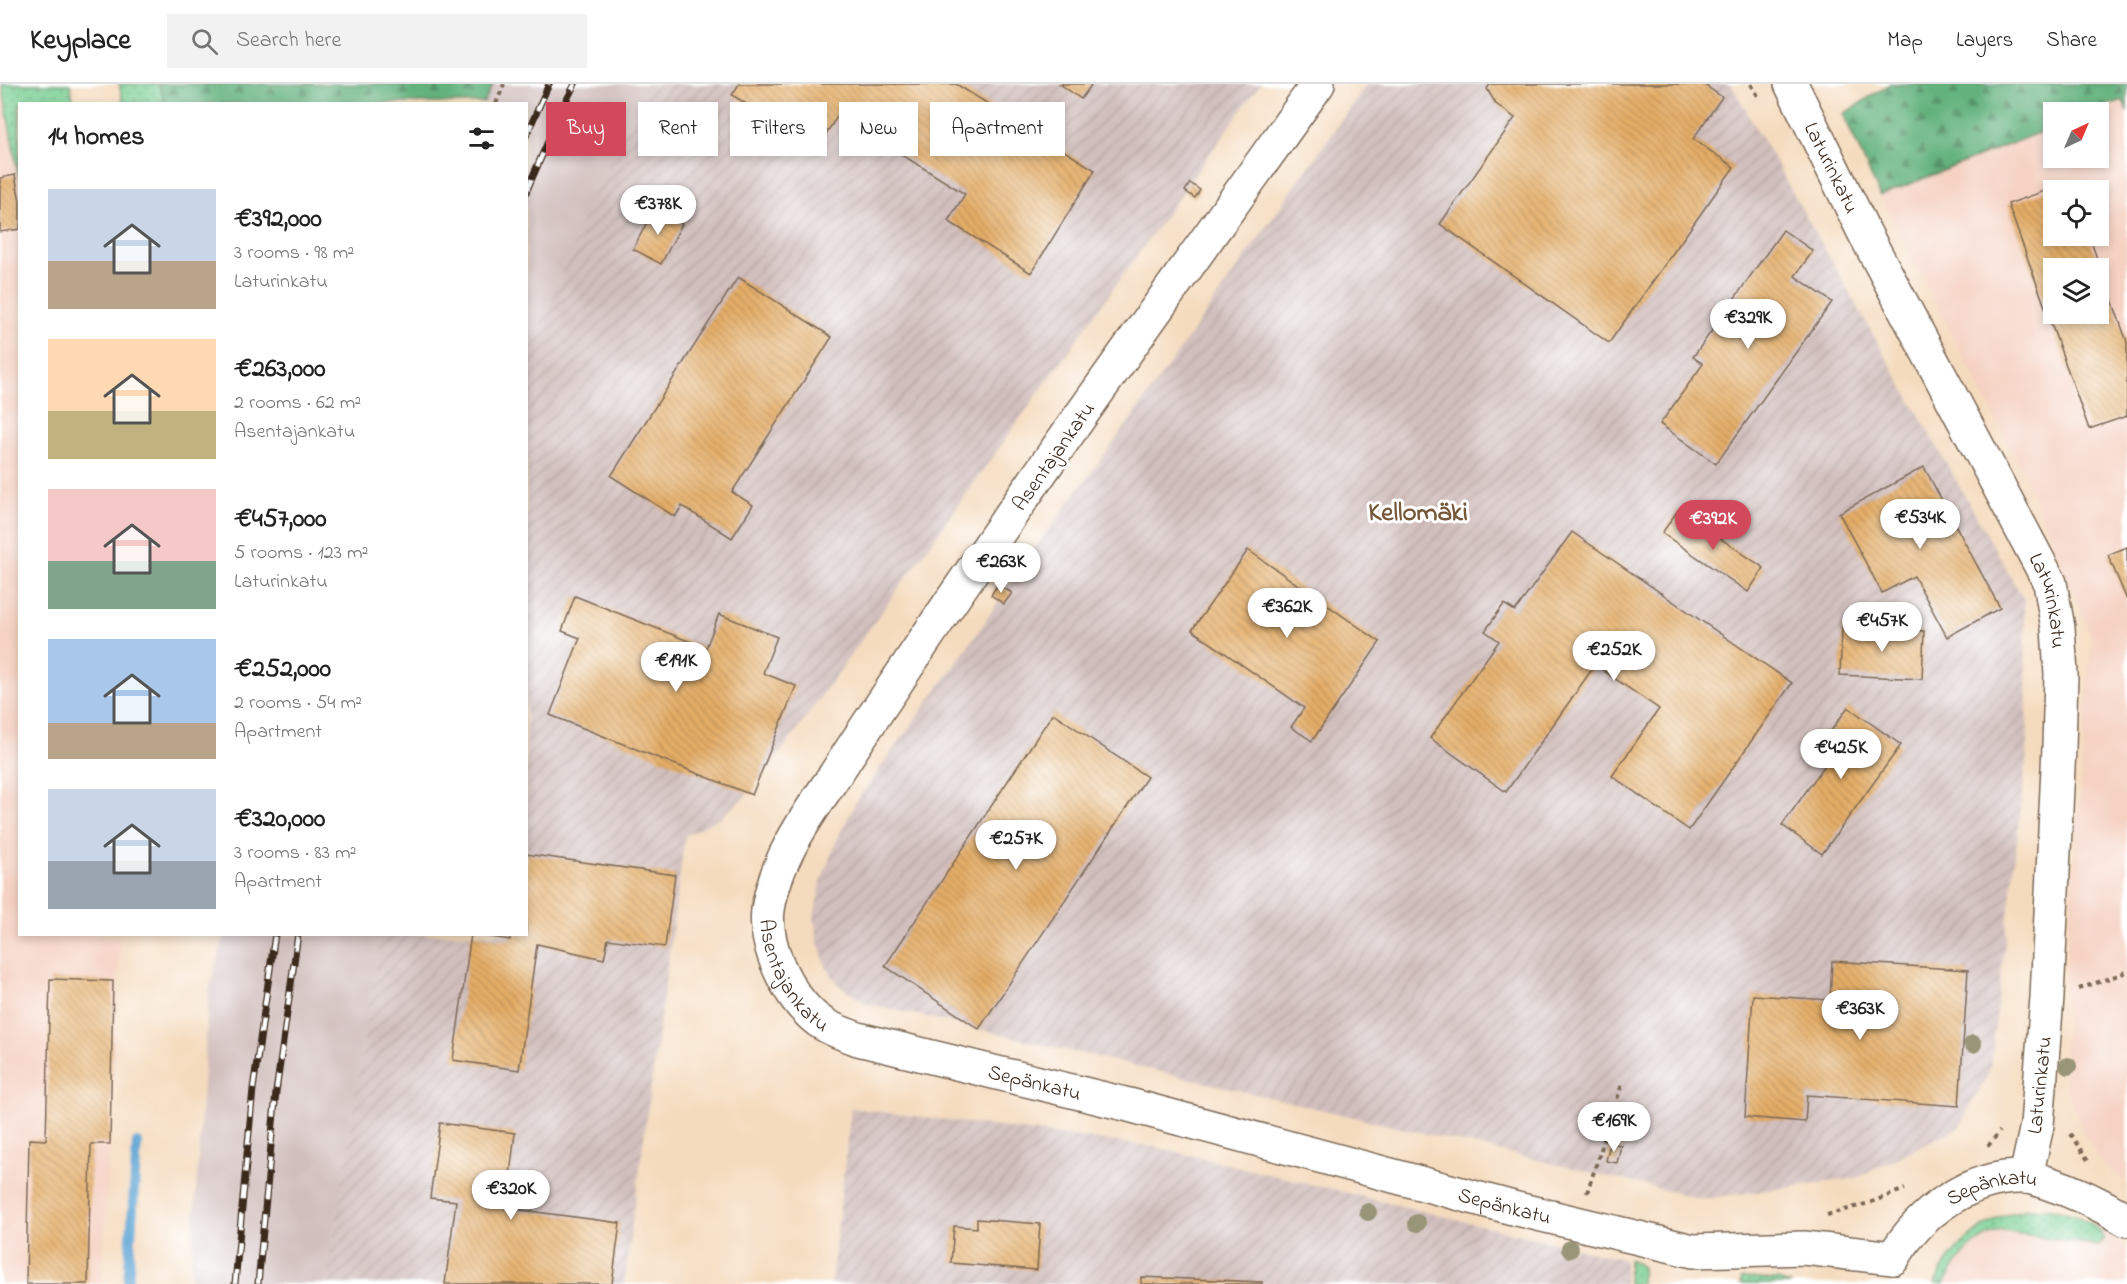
<!DOCTYPE html>
<meta charset="utf-8">
<style>
:root{--surface:#fff;--page:#f2f2f2;--text:#222;--muted:#767676;--line:#e0e0e0;--accent:#d1495b}
body{margin:0;font-family:"Indie Flower",sans-serif;background:var(--page);color:var(--text);height:100vh;display:flex;flex-direction:column;font-size:22px;white-space:nowrap}
*{box-sizing:border-box;margin:0}
p{font-size:20px;color:var(--muted)}
.icon{flex:none;width:33px;height:33px;fill:none;stroke:currentColor;stroke-width:2;stroke-linecap:round;stroke-linejoin:round}
.map{position:relative;flex:1;overflow:hidden}
.sheet{position:absolute;left:18px;top:18px;width:510px;height:834px;display:flex;flex-direction:column;background:var(--surface);border-radius:0px;box-shadow:0 3px 9px #0003}
.sheet>*{flex:none}
.top-card{position:absolute;left:546px;top:18px;width:570px;height:54px;display:flex;gap:12px}
.needle{width:39px;rotate:44deg}
.controls{position:absolute;left:2043px;top:18px;display:grid;gap:12px}
.controls a{display:grid;place-items:center;width:66px;height:66px;border-radius:0px;background:var(--surface);box-shadow:0 3px 9px #0003;font-size:30px}
.price{position:absolute;translate:-50% -51px;padding:0 14px;border-radius:21px;background:#fff;color:#222;font-size:20px;line-height:39px;filter:drop-shadow(0 2px 3px #0008)}
.price::after{content:'';position:absolute;left:50%;top:36px;width:18px;height:14px;margin-left:-9px;background:inherit;clip-path:polygon(0 0,100% 0,50% 100%)}
.price.selected{background:var(--accent);color:#fff}
ul{padding:0;list-style:none}
li{display:flex;align-items:center;gap:18px;height:150px;padding:0 30px}
li span{display:grid;place-items:center;flex:none;width:168px;height:120px;border-radius:0px;color:#555}
li>.icon{margin-inline-start:auto}
span .icon{width:72px;height:72px;fill:#fffc;stroke-width:1}
li b{font-size:26px}
h2{display:flex;justify-content:space-between;align-items:center;height:72px;padding:0 30px;font-size:26px}
.chip{padding:0 21px;border-radius:0px;background:var(--surface);box-shadow:0 3px 9px #0003;font-size:21px;line-height:54px}
.chip.selected{background:var(--accent);color:#fff}
header{display:flex;align-items:center;gap:36px;box-sizing:border-box;height:84px;padding:0 30px;background:var(--surface);border-bottom:2px solid var(--line)}
header strong{font-size:28px}
nav{display:flex;gap:33px;margin-inline-start:auto;font-size:21px}
.search{width:420px;height:54px;background:var(--page);display:flex;align-items:center;gap:15px;box-sizing:border-box;padding:0 21px;border-radius:0px;color:var(--muted);font-size:22px}
.map>svg:first-child{display:block}
</style>
<header>
<strong>Keyplace</strong>
<div class="search"><svg class="icon" aria-label="search" viewBox="0 0 24 24"><circle cx="10" cy="10" r="6"/><path d="M15 15l6 6"/></svg>Search here</div>
<nav><a>Map</a><a>Layers</a><a>Share</a></nav>
</header>
<div class="map">
<svg width="2127" height="1200" viewBox="0 0 2127 1200">
<defs>
<pattern id="industrial-furrows" width="10" height="10" patternUnits="userSpaceOnUse" patternTransform="scale(1.5)"><rect width="10" height="10" fill="#d1bfbd"/><path d="M-1 1l2-2M0 10L10 0M9 11l2-2" fill="none" stroke="#b4a4a2"/></pattern>
<pattern id="grass-dots" width="8" height="8" patternUnits="userSpaceOnUse" patternTransform="scale(1.5)"><rect width="8" height="8" fill="#7bd094"/><path d="M2 2h.1M6 6h.1" fill="none" stroke="#66a978" stroke-width="1.8" stroke-linecap="round"/></pattern>
<pattern id="forest-firs" width="22" height="20" patternUnits="userSpaceOnUse" patternTransform="scale(1.5)"><rect width="22" height="20" fill="#64b27e"/><path d="M5 1l3.5 6h-7zM16 11l3.5 6h-7z" fill="#549167"/></pattern>
<pattern id="building-back-hatch" width="6" height="6" patternUnits="userSpaceOnUse" patternTransform="scale(1.5)"><rect width="6" height="6" fill="#e5ae67"/><path d="M-1 5l2 2M0 0l6 6M5-1l2 2" fill="none" stroke="#bb8e54"/></pattern>
</defs>
<rect width="100%" height="100%" fill="#fff"/>
<filter id="ink" filterUnits="userSpaceOnUse"><feTurbulence type="fractalNoise" baseFrequency=".0167" numOctaves="2"/><feDisplacementMap in="SourceGraphic" scale="12" xChannelSelector="R" yChannelSelector="G"/><feConvolveMatrix kernelMatrix="1 2 1 2 8 2 1 2 1" color-interpolation-filters="sRGB"/></filter>
<filter id="wash" filterUnits="userSpaceOnUse"><feTurbulence type="fractalNoise" baseFrequency=".008" numOctaves="4" result="noise"/><feDisplacementMap in="SourceGraphic" scale="24" xChannelSelector="R" yChannelSelector="G"/><feGaussianBlur stdDeviation="1.35" result="paint"/><feColorMatrix in="noise" values="0 0 0 0 0 0 0 0 0 0 0 0 0 0 0 0 0 1.4 0 .05"/><feComposite in="paint" operator="in"/></filter>
<g filter="url(#wash)">
<rect width="100%" height="100%" fill="#f5dbbe"/>
<!-- built -->
<g fill="#f5d2c2" fill-rule="evenodd">
<path d="M0,0H3L20,95V850L118,851L120,873L102,1200H0Z"/>
<path d="M2123,15L2127,28V1097L2106,1084L2085,1052L2064,1001L2066,884L2092,554L2021,384L1880,112L2053,43L2054,74H2098V28H2090ZM2054,106H2098V152H2054ZM2054,184H2098V230H2054Z"/>
<path d="M2027,1125H2054L2083,1135L2127,1163V1200H1935L1945,1181L1974,1148L2002,1132Z"/>
</g>
<!-- industrial -->
<g fill="url(#industrial-furrows)">
<path d="M649,0H1260L789,657L750,708L721,733L685,752L624,1200H326L380,851L526,850L527,272L599,98Z"/>
<path d="M1367,0H1731L2024,516L2028,661L1990,986L1959,1043L1857,1094L1703,1115L866,919L839,902L826,882L817,855L814,832L822,794L837,756L857,716L974,554L1031,469L1131,335Z"/>
<path d="M851,1024L1156,1063L1625,1176L1624,1200H831Z"/>
</g>
<!-- railway -->
<g fill="#d1bfbd">
<path d="M493,0H649L599,98L527,272L526,20H484Z"/>
<path d="M225,850L380,851L326,1200H190L209,906Z"/>
</g>
<!-- grass -->
<g fill="url(#grass-dots)" stroke="#5b7d59" stroke-width="1.5">
<path d="M2,0H70L74,19L20,20L19,95Z"/>
<path d="M119,0H161L166,19H123Z"/>
<path d="M2027,1125C2035,1125 2043,1124 2051,1125C2068,1126 2099,1139 2104,1155L2099,1162L2002,1147C1972,1154 1958,1175 1944,1200H1935C1946,1171 1972,1147 2000,1133C2008,1129 2018,1128 2027,1125Z"/>
<path d="M1629,1175L1642,1183L1641,1200H1628Z"/>
<path d="M1742,1194L1778,1196L1791,1200H1740Z"/>
</g>
<!-- forest -->
<g fill="url(#forest-firs)" stroke="#506e4e" stroke-width="1.5">
<path d="M159,0H493L484,19L165,20Z"/>
<path d="M1890,0H2127V28L2123,16L2090,28H2054L2053,43L1880,112L1843,30Z"/>
</g>
<g fill="none" stroke-linecap="round" stroke-linejoin="round">
<!-- stream -->
<path stroke="#5ea5d4" stroke-width="10" d="M128,1200L137,1059"/>
</g>
<g id="blocks">
<!-- building -->
<g fill="url(#building-back-hatch)" fill-rule="evenodd">
<path d="M739,0H956L1095,86L1031,189L948,137L965,110L838,31L817,64L732,11Z"/>
<path d="M1060,0H1092L1081,15Z"/>
<path d="M1490,0H1703L1722,13L1693,55L1734,83L1609,259L1440,140L1515,34L1496,20L1487,5Z"/>
<path d="M15,91L20,117V145L0,148V94Z"/>
<path d="M2070,98L2073,106H2054V152H2089L2127,258V332L2089,345L2008,120ZM2054,184H2098V230H2054Z"/>
<path d="M1190,99L1200,106L1195,114L1185,107Z"/>
<path d="M654,125L682,140L661,180L633,165Z"/>
<path d="M1783,146L1813,167L1795,192L1832,218L1716,380L1660,340L1703,280L1693,273Z"/>
<path d="M738,193L832,253L732,408L753,421L732,454L682,422L675,433L611,392Z"/>
<path d="M1924,383L2000,524L1947,553L1914,492L1882,509L1839,429Z"/>
<path d="M1678,426L1764,484L1748,508L1662,449Z"/>
<path d="M1572,448L1792,599L1689,746L1612,692L1659,625L1595,581L1506,708L1430,654L1499,557L1485,547L1504,520L1515,527Z"/>
<path d="M2127,463V516L2108,471Z"/>
<path d="M1248,466L1380,558L1312,657L1291,643L1304,624L1192,546Z"/>
<path d="M998,500L1012,509L1004,520L991,511Z"/>
<path d="M575,512L706,564L719,530L777,553L763,589L796,602L752,711L550,631L580,554L562,547Z"/>
<path d="M1842,543L1924,547L1922,595L1840,591Z"/>
<path d="M1848,623L1901,661L1822,770L1782,741L1835,667L1823,658Z"/>
<path d="M1053,629L1147,693L979,945L885,882Z"/>
<path d="M526,770L675,791L665,863L608,855L604,875L537,860L519,986L453,976L471,850L510,856V850H526Z"/>
<path d="M1832,877L1968,886L1959,1022L1807,1011L1805,1038L1745,1033L1753,911L1830,916Z"/>
<path d="M50,895L113,897L110,1060H91L88,1200H26L29,1055L46,1056Z"/>
<path d="M440,1039L515,1049L506,1124L620,1139L612,1200H445L456,1117L430,1114Z"/>
<path d="M1610,1059L1621,1061L1617,1079L1606,1077Z"/>
<path d="M977,1135L1040,1140L1037,1186L951,1179L954,1142L977,1144Z"/>
<path d="M1141,1193L1262,1198V1200H1141Z"/>
</g>
</g>
</g>
<g filter="url(#ink)">
<use href="#blocks" fill-opacity="0" stroke="#7c6856" stroke-width="1.5"/>
<g fill="none" stroke-linecap="round" stroke-linejoin="round">
<defs>
<g id="minor">
<path id="s1" d="M1318,0C1174,202 1027,402 890,608C871,636 853,663 835,691C807,732 775,776 768,826C763,864 792,922 825,941C835,947 847,951 858,955L1129,1021L1513,1124L1693,1167L1804,1164L1893,1174"/>
<path id="s2" d="M1791,0L1864,148L2050,499L2058,544L2061,590L2059,663L2047,913L2037,1041L2026,1093"/>
<path id="s3" d="M1893,1174C1920,1128 1970,1091 2025,1093C2032,1093 2041,1097 2048,1099C2076,1108 2102,1121 2127,1136"/>
</g>
</defs>
<!-- minor casing -->
<use href="#minor" stroke="#7c6856" stroke-width="36"/>
<!-- path -->
<g stroke="#7c6856" stroke-width="4" stroke-dasharray="4.5 4.5" stroke-linecap="butt">
<path d="M1751,0L1758,12"/>
<path d="M496,20L504,0"/>
<path d="M2079,905L2127,888"/>
<path d="M2070,1050L2088,1076"/>
<path d="M1988,1062L2000,1047"/>
<path d="M1587,1109L1622,1000"/>
<path d="M1827,1131L1869,1119L1905,1105"/>
</g>
<!-- minor -->
<use href="#minor" stroke="#fff" stroke-width="33"/>
<defs>
<g id="rail">
<path d="M526,52L549,0"/>
<path d="M526,108L564,21L575,0"/>
<path d="M235,1200L253,1005L275,850"/>
<path d="M258,1200L276,1008L298,850"/>
</g>
</defs>
<!-- rail casing -->
<use href="#rail" stroke="#3b2a1e" stroke-width="7"/>
<!-- rail -->
<use href="#rail" stroke="#fff" stroke-width="4.5" stroke-dasharray="14" stroke-linecap="butt"/>
</g>
<!-- trees -->
<g fill="#999579">
<circle cx="1973" cy="960" r="9"/>
<circle cx="2068" cy="982" r="9"/>
<circle cx="1368" cy="1128" r="9"/>
<circle cx="1417" cy="1139" r="9"/>
<circle cx="1570" cy="1165" r="9"/>
</g>
</g>
<g text-anchor="middle" stroke-width="6" stroke-linejoin="round" paint-order="stroke">
<!-- street labels -->
<g font-size="21" fill="#3b2a1e" stroke="#fff">
<text dy="7" stroke="none"><textPath href="#s2" startOffset="93">Laturinkatu</textPath></text>
<text transform="translate(1053 372) rotate(-55)" y="7">Asentajankatu</text>
<text dy="7" stroke="none"><textPath href="#s2" startOffset="579">Laturinkatu</textPath></text>
<text dy="7" stroke="none"><textPath href="#s1" startOffset="1068">Asentajankatu</textPath></text>
<text dy="7" stroke="none"><textPath href="#s1" startOffset="1347">Sepänkatu</textPath></text>
<text transform="translate(2039 1001) rotate(-84)" y="7">Laturinkatu</text>
<text dy="7" stroke="none"><textPath href="#s3" startOffset="128">Sepänkatu</textPath></text>
<text dy="7" stroke="none"><textPath href="#s1" startOffset="1833">Sepänkatu</textPath></text>
</g>
<!-- district labels -->
<g font-size="27" font-weight="bold" fill="#765838" stroke="#fff">
<text x="1418" y="436">Kellomäki</text>
</g>
</g>
</svg>
<div class="controls">
<a><svg class="needle" viewBox="-14 -14 28 28"><path d="M0-13l5 13h-10z" fill="#e53935"/><path d="M0 13l5-13h-10z" fill="#767676"/></svg></a>
<a><svg class="icon" aria-label="locate" viewBox="0 0 24 24"><circle cx="12" cy="12" r="6"/><path d="M12 2v4M12 18v4M2 12h4M18 12h4"/></svg></a>
<a><svg class="icon" aria-label="layers" viewBox="0 0 24 24"><path d="M12 4l9 5-9 5-9-5zM3 14l9 5 9-5"/></svg></a>
</div>
<b class="price" style="left:658px;top:152px">€378K</b>
<b class="price" style="left:1748px;top:266px">€329K</b>
<b class="price" style="left:1920px;top:466px">€534K</b>
<b class="price selected" style="left:1713px;top:467px">€392K</b>
<b class="price" style="left:1001px;top:510px">€263K</b>
<b class="price" style="left:1287px;top:555px">€362K</b>
<b class="price" style="left:1882px;top:569px">€457K</b>
<b class="price" style="left:1614px;top:598px">€252K</b>
<b class="price" style="left:676px;top:609px">€191K</b>
<b class="price" style="left:1841px;top:696px">€425K</b>
<b class="price" style="left:1016px;top:787px">€257K</b>
<b class="price" style="left:1860px;top:957px">€363K</b>
<b class="price" style="left:1614px;top:1069px">€169K</b>
<b class="price" style="left:511px;top:1137px">€320K</b>
<div class="top-card">
<a class="chip selected">Buy</a>
<a class="chip">Rent</a>
<a class="chip">Filters</a>
<a class="chip">New</a>
<a class="chip">Apartment</a>
</div>
<section class="sheet">
<h2>14 homes<svg class="icon" aria-label="filters" viewBox="0 0 24 24"><path d="M4 7h16M4 17h16"/><circle cx="9" cy="7" r="2"/><circle cx="15" cy="17" r="2"/></svg></h2>
<ul>
<li><span style="background:linear-gradient(#c9d6e8 60%,#b9a48a 0)"><svg class="icon" aria-label="home" viewBox="0 0 24 24"><path d="M3 11l9-7 9 7M6 9v11h12V9"/></svg></span><div><b>€392,000</b><p>3 rooms · 98 m²</p><p>Laturinkatu</p></div></li>
<li><span style="background:linear-gradient(#ffd9b3 60%,#c2b280 0)"><svg class="icon" aria-label="home" viewBox="0 0 24 24"><path d="M3 11l9-7 9 7M6 9v11h12V9"/></svg></span><div><b>€263,000</b><p>2 rooms · 62 m²</p><p>Asentajankatu</p></div></li>
<li><span style="background:linear-gradient(#f6c9c9 60%,#7fa58c 0)"><svg class="icon" aria-label="home" viewBox="0 0 24 24"><path d="M3 11l9-7 9 7M6 9v11h12V9"/></svg></span><div><b>€457,000</b><p>5 rooms · 123 m²</p><p>Laturinkatu</p></div></li>
<li><span style="background:linear-gradient(#a9c7e8 70%,#b9a48a 0)"><svg class="icon" aria-label="home" viewBox="0 0 24 24"><path d="M3 11l9-7 9 7M6 9v11h12V9"/></svg></span><div><b>€252,000</b><p>2 rooms · 54 m²</p><p>Apartment</p></div></li>
<li><span style="background:linear-gradient(#c9d6e8 60%,#9aa5b1 0)"><svg class="icon" aria-label="home" viewBox="0 0 24 24"><path d="M3 11l9-7 9 7M6 9v11h12V9"/></svg></span><div><b>€320,000</b><p>3 rooms · 83 m²</p><p>Apartment</p></div></li>
</ul>
</section>
</div>
